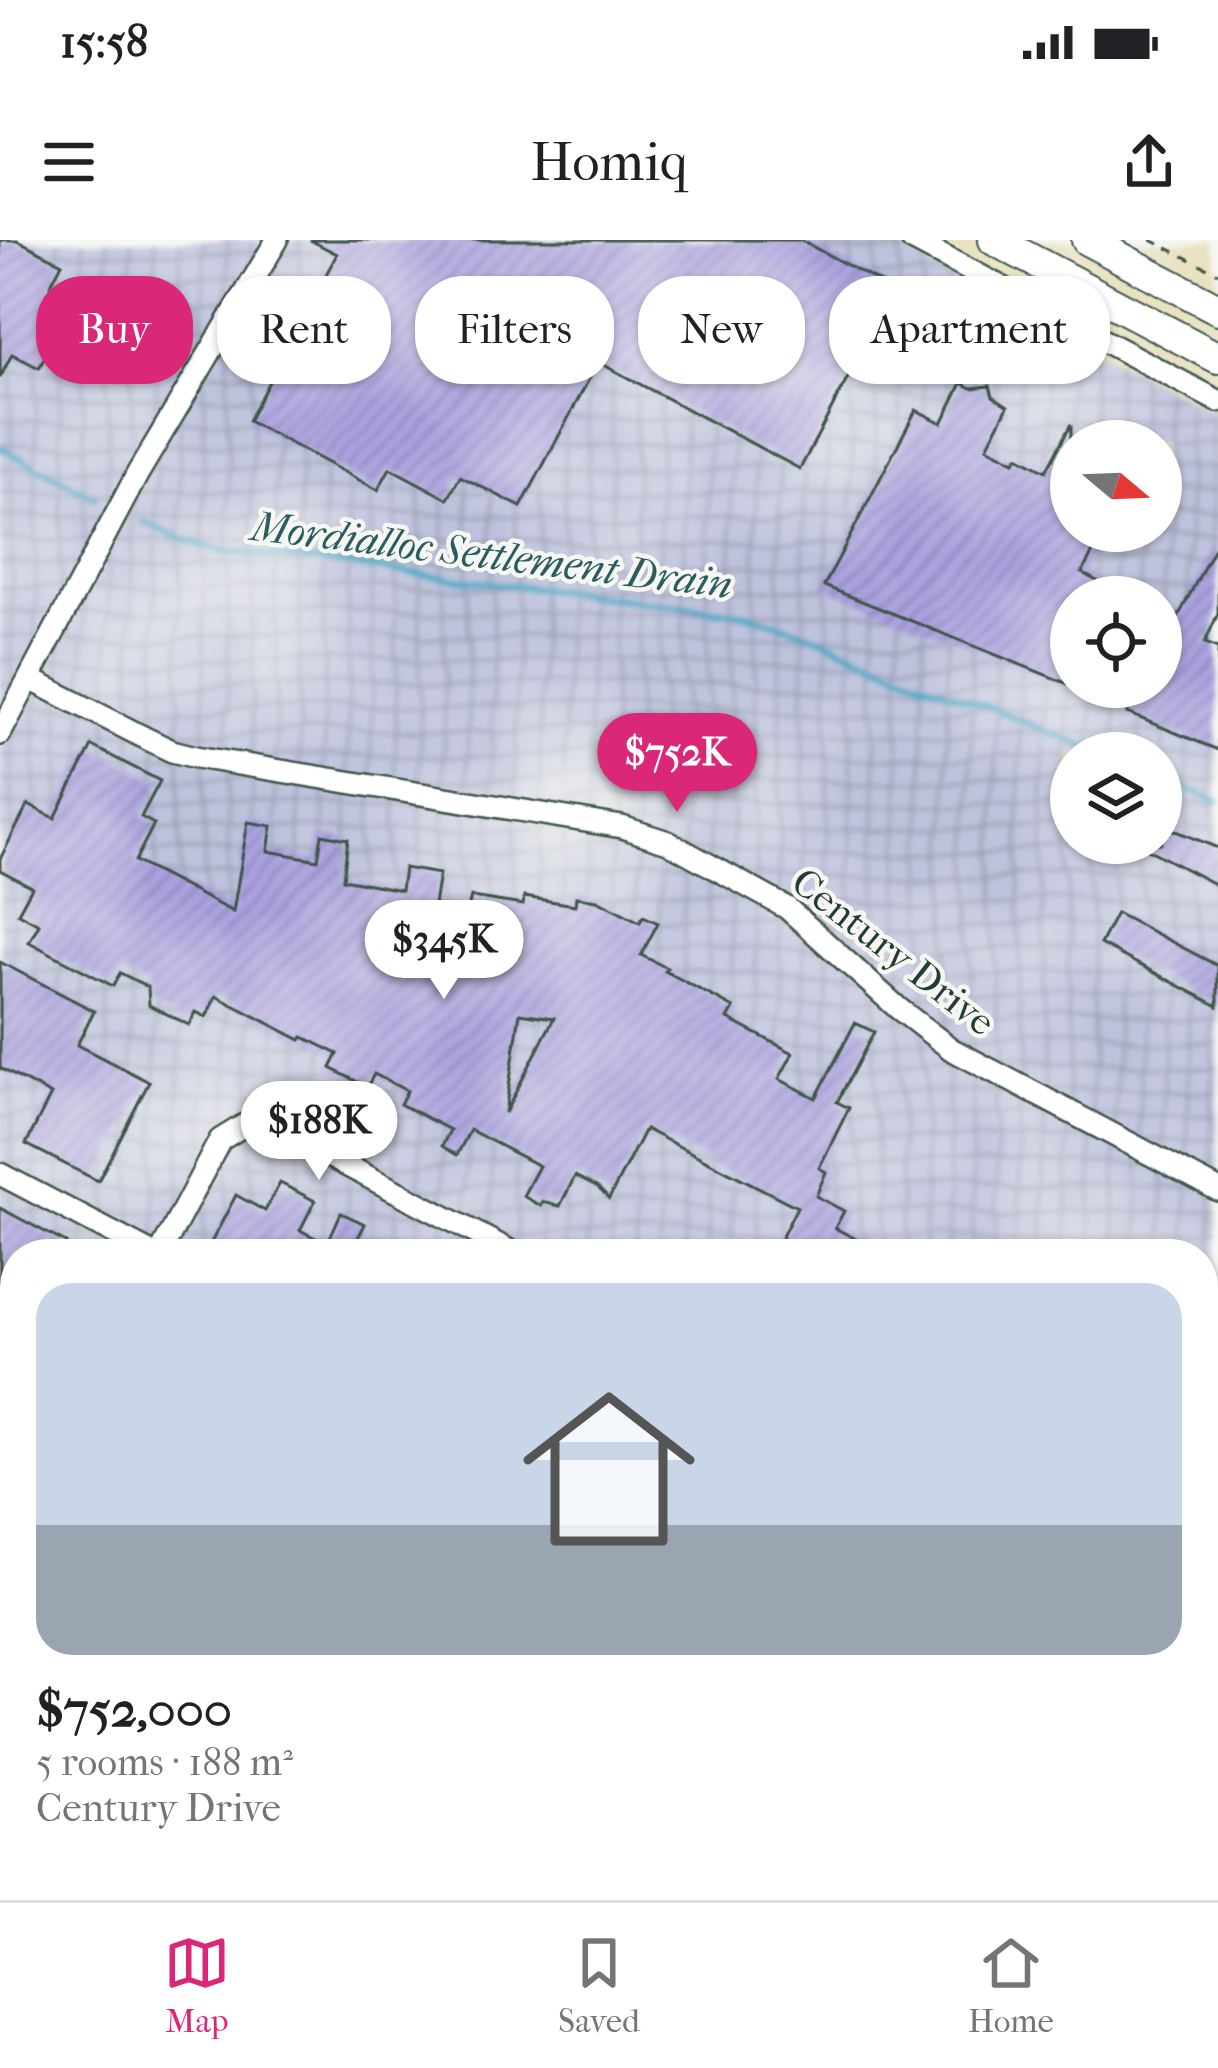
<!DOCTYPE html>
<meta charset="utf-8">
<style>
:root{--surface:#fff;--page:#f6f6f6;--text:#202124;--muted:#757577;--line:#e0e0e0;--accent:#db2777}
body{margin:0;font-family:"IM FELL French Canon",serif;background:var(--page);color:var(--text);height:100vh;display:flex;flex-direction:column;font-size:45px;white-space:nowrap}
*{box-sizing:border-box;margin:0}
p{font-size:39px;color:var(--muted)}
.icon{flex:none;width:66px;height:66px;fill:none;stroke:currentColor;stroke-width:2;stroke-linecap:round;stroke-linejoin:round}
.map{position:relative;flex:1;overflow:hidden}
.details{position:absolute;left:0px;top:999px;width:1218px;height:663px;display:flex;flex-direction:column;background:var(--surface);border-radius:48px 48px 0 0;box-shadow:0 3px 9px #0004}
.details>*{flex:none}
.top-card{position:absolute;left:36px;top:36px;width:1146px;height:108px;display:flex;gap:24px}
.needle{width:78px;rotate:109deg}
.buttons{position:absolute;left:1050px;top:180px;display:grid;gap:24px}
.buttons a{display:grid;place-items:center;width:132px;height:132px;border-radius:50%;background:var(--surface);box-shadow:0 3px 9px #0004;font-size:60px}
.price{position:absolute;translate:-50% -102px;padding:0 27px;border-radius:42px;background:#fff;color:#222;font-size:39px;line-height:78px;filter:drop-shadow(0 3px 6px #0008)}
.price::after{content:'';position:absolute;left:50%;top:72px;width:36px;height:27px;margin-left:-18px;background:inherit;clip-path:polygon(0 0,100% 0,50% 100%)}
.price.active{background:var(--accent);color:#fff}
ul{padding:0;list-style:none}
li{display:grid;align-content:center;gap:24px;height:636px;padding:0 36px}
li span{display:grid;place-items:center;height:372px;border-radius:36px;color:#555}
li>.icon{margin-inline-start:auto}
span .icon{width:216px;height:216px;fill:#fffc;stroke-width:1}
li b{font-size:51px}
.pill{padding:0 42px;border-radius:48px;background:var(--surface);box-shadow:0 3px 9px #0004;font-size:42px;line-height:108px}
.pill.active{background:var(--accent);color:#fff}
.status{display:flex;justify-content:space-between;align-items:center;height:84px;padding:0 60px;background:var(--surface);direction:ltr}
.status svg{height:33px;fill:currentColor}
header{display:flex;justify-content:space-between;align-items:center;height:156px;padding:0 36px;background:var(--surface);font-size:54px;font-weight:600}
.menu{display:flex;justify-content:space-around;align-items:center;height:168px;border-top:3px solid var(--line);background:var(--surface);font-size:33px;color:var(--muted)}
.menu a{display:grid;justify-items:center;gap:6px}
.menu .active{color:var(--accent)}
.map>svg:first-child{display:block}
</style>
<div class="status"><b>15:58</b><svg viewBox="0 0 49 12"><path d="M0 12V9h3v3zM5 12V6h3v6zM10 12V3h3v9zM15 12V0h3v12zM26 1h20v11H26zM47 4h2v5h-2z"/></svg></div>
<header><svg class="icon" aria-label="menu" viewBox="0 0 24 24"><path d="M4 6h16M4 12h16M4 18h16"/></svg>Homiq<svg class="icon" aria-label="share" viewBox="0 0 24 24"><path d="M12 15V3M7 8l5-5 5 5M5 13v7h14v-7"/></svg></header>
<div class="map">
<svg width="1218" height="1660" viewBox="0 0 1218 1660">
<defs>
<pattern id="industrial-grid" width="8" height="8" patternUnits="userSpaceOnUse" patternTransform="scale(3)"><rect width="8" height="8" fill="#bec2dd"/><path d="M0 4h8M4 0v8" fill="none" stroke="#9a9fb4"/></pattern>
<pattern id="building-hatch" width="6" height="6" patternUnits="userSpaceOnUse" patternTransform="scale(3)"><rect width="6" height="6" fill="#aca2e0"/><path d="M-1 1l2-2M0 6l6-6M5 7l2-2" fill="none" stroke="#8b85b6"/></pattern>
</defs>
<rect width="100%" height="100%" fill="#f6f6f2"/>
<filter id="ink" filterUnits="userSpaceOnUse"><feTurbulence type="fractalNoise" baseFrequency=".00833" numOctaves="2"/><feDisplacementMap in="SourceGraphic" scale="24" xChannelSelector="R" yChannelSelector="G"/><feConvolveMatrix kernelMatrix="1 2 1 2 8 2 1 2 1" color-interpolation-filters="sRGB"/></filter>
<filter id="wash" filterUnits="userSpaceOnUse"><feTurbulence type="fractalNoise" baseFrequency=".004" numOctaves="4" result="noise"/><feDisplacementMap in="SourceGraphic" scale="48" xChannelSelector="R" yChannelSelector="G"/><feGaussianBlur stdDeviation="2.7" result="paint"/><feColorMatrix in="noise" values="0 0 0 0 0 0 0 0 0 0 0 0 0 0 0 0 0 1.4 0 .05"/><feComposite in="paint" operator="in"/></filter>
<g filter="url(#wash)">
<rect width="100%" height="100%" fill="#e7dfba"/>
<!-- industrial -->
<path fill="url(#industrial-grid)" fill-rule="evenodd" d="M0,0H886L1218,174V1660H0ZM1071,201H1161V291H1071ZM1071,357H1161V447H1071ZM1071,513H1161V603H1071ZM15,1014H1203V1647H15Z"/>
<g fill="none" stroke-linecap="round" stroke-linejoin="round">
<!-- stream -->
<g stroke="#46a8c6" stroke-width="6">
<path d="M0,207L95,257"/>
<path d="M143,282L188,301L225,311L744,373L808,393L1101,513"/>
<path d="M1161,538L1218,561"/>
</g>
</g>
<g id="blocks">
<!-- building -->
<g fill="url(#building-hatch)" fill-rule="evenodd">
<path d="M0,0H17L62,23L50,46L74,59L39,128L12,114L0,138Z"/>
<path d="M310,0H800L894,50L800,229L598,122L521,267L460,236L448,259L390,228L378,250L248,181L337,14Z"/>
<path d="M962,143L972,148L990,146L993,156L1008,166L987,207L1015,221L1018,216L1046,231L1071,184V291H1104L1082,333L1127,357H1071V445L824,346L916,170L942,183Z"/>
<path d="M1218,300V373L1205,403L1218,408V510L1127,473L1129,469L1078,448L1161,447V375L1175,383Z"/>
<path d="M92,506L160,541L141,577L154,584L135,621L233,672L248,582L272,586L268,611L318,620L322,594L348,599L343,639L401,650L404,628L439,634L434,665L468,670L471,657L523,665L524,657L575,665L576,657L597,660L640,682L643,676L658,683L641,715L667,728L665,731L734,768L728,779L793,813L779,839L816,858L855,783L874,792L837,862L849,868L819,928L826,932L816,956L844,971L835,988L885,1014H773L797,967L645,889L609,959L598,948L575,936L560,966L543,962L541,966L523,956L539,926L470,890L457,915L442,906L450,890L400,864L407,851L374,834L367,847L331,828L338,814L303,797L301,800L216,756L206,777L196,772L189,785L149,765L148,747L120,733L113,746L29,702L39,684L18,673L32,647L0,630V619L28,565L55,578ZM520,773L554,778L505,873Z"/>
<path d="M1161,585L1218,608V646L1136,603H1161Z"/>
<path d="M1116,673L1218,726V766L1100,704Z"/>
<path d="M0,722L94,771L77,805L149,842L98,941L26,904L51,855L0,828Z"/>
<path d="M280,943L315,961L300,990L327,1004L341,973L365,984L350,1014H205L236,955L265,971Z"/>
<path d="M0,968L66,1003L60,1014H15V1132L1,1159L15,1168V1242L0,1270Z"/>
<path d="M1218,1282V1361L1203,1354V1310Z"/>
<path d="M0,1326L15,1334V1467L0,1459Z"/>
<path d="M1203,1505L1218,1513V1543L1203,1571Z"/>
<path d="M1203,1601L1218,1608V1660H1203Z"/>
</g>
</g>
</g>
<g filter="url(#ink)">
<use href="#blocks" fill-opacity="0" stroke="#3d5548" stroke-width="3"/>
<g fill="none" stroke-linecap="round" stroke-linejoin="round">
<defs>
<path id="lane" d="M1203,1217L1218,1225"/>
<g id="street">
<path d="M912,0L1218,161"/>
<path d="M30,439L149,500L172,511L196,517L622,587L668,602L787,668L899,769L951,809L1218,950"/>
<path d="M0,494L138,233L277,0"/>
<path d="M0,934L153,1014"/>
<path d="M160,1014L220,900L246,884L271,886L516,1014"/>
<path d="M1203,1470L1218,1478"/>
<path d="M0,1638L15,1609"/>
<path d="M262,1647L287,1660"/>
</g>
<g id="secondary">
<path d="M1203,1190L1218,1161"/>
<path d="M956,1660L963,1647"/>
</g>
<g id="primary">
<path d="M994,0L1218,118"/>
<path d="M1087,0L1218,69"/>
</g>
</defs>
<!-- lane casing -->
<use href="#lane" stroke="#3d5548" stroke-width="15"/>
<!-- street casing -->
<use href="#street" stroke="#3d5548" stroke-width="26"/>
<!-- secondary casing -->
<use href="#secondary" stroke="#3d5548" stroke-width="32"/>
<!-- primary casing -->
<use href="#primary" stroke="#3d5548" stroke-width="34"/>
<!-- path -->
<g stroke="#3d5548" stroke-width="3" stroke-dasharray="9 9" stroke-linecap="butt">
<path d="M1151,0L1218,33"/>
<path d="M1203,1251L1211,1237"/>
<path d="M0,1593L15,1566"/>
<path d="M209,1647L234,1660"/>
<path d="M988,1660L995,1647"/>
</g>
<!-- lane -->
<use href="#lane" stroke="#fff" stroke-width="10"/>
<!-- street -->
<use href="#street" stroke="#fff" stroke-width="21"/>
<!-- secondary -->
<use href="#secondary" stroke="#fff" stroke-width="27"/>
<!-- primary -->
<use href="#primary" stroke="#fff" stroke-width="30"/>
</g>
</g>
<g text-anchor="middle" stroke-width="9" stroke-linejoin="round" paint-order="stroke">
<!-- street labels -->
<g font-size="39" fill="#1f3d34" stroke="#f6f6f2">
<text transform="translate(894 711) rotate(38)" y="14">Century Drive</text>
</g>
<!-- water labels -->
<g font-size="42" font-style="italic" fill="#2b5d60" stroke="#f6f6f2">
<text transform="translate(492 314) rotate(7)" y="15">Mordialloc Settlement Drain</text>
</g>
</g>
</svg>
<div class="buttons">
<a><svg class="needle" viewBox="-14 -14 28 28"><path d="M0-13l5 13h-10z" fill="#e53935"/><path d="M0 13l5-13h-10z" fill="#757577"/></svg></a>
<a><svg class="icon" aria-label="locate" viewBox="0 0 24 24"><circle cx="12" cy="12" r="6"/><path d="M12 2v4M12 18v4M2 12h4M18 12h4"/></svg></a>
<a><svg class="icon" aria-label="layers" viewBox="0 0 24 24"><path d="M12 4l9 5-9 5-9-5zM3 14l9 5 9-5"/></svg></a>
</div>
<b class="price active" style="left:677px;top:575px">$752K</b>
<b class="price" style="left:444px;top:762px">$345K</b>
<b class="price" style="left:319px;top:943px">$188K</b>
<div class="top-card">
<a class="pill active">Buy</a>
<a class="pill">Rent</a>
<a class="pill">Filters</a>
<a class="pill">New</a>
<a class="pill">Apartment</a>
</div>
<section class="details">
<ul>
<li><span style="background:linear-gradient(#c9d6e8 65%,#9aa5b1 0)"><svg class="icon" aria-label="home" viewBox="0 0 24 24"><path d="M3 11l9-7 9 7M6 9v11h12V9"/></svg></span><div><b>$752,000</b><p>5 rooms · 188 m²</p><p>Century Drive</p></div></li>
</ul>
</section>
</div>
<nav class="menu">
<a class="active"><svg class="icon" aria-label="map" viewBox="0 0 24 24"><path d="M3 6l6-2 6 2 6-2v14l-6 2-6-2-6 2zM9 4v14M15 6v14"/></svg>Map</a>
<a><svg class="icon" aria-label="saved" viewBox="0 0 24 24"><path d="M7 4h10v16l-5-4-5 4z"/></svg>Saved</a>
<a><svg class="icon" aria-label="home" viewBox="0 0 24 24"><path d="M3 11l9-7 9 7M6 9v11h12V9"/></svg>Home</a>
</nav>
